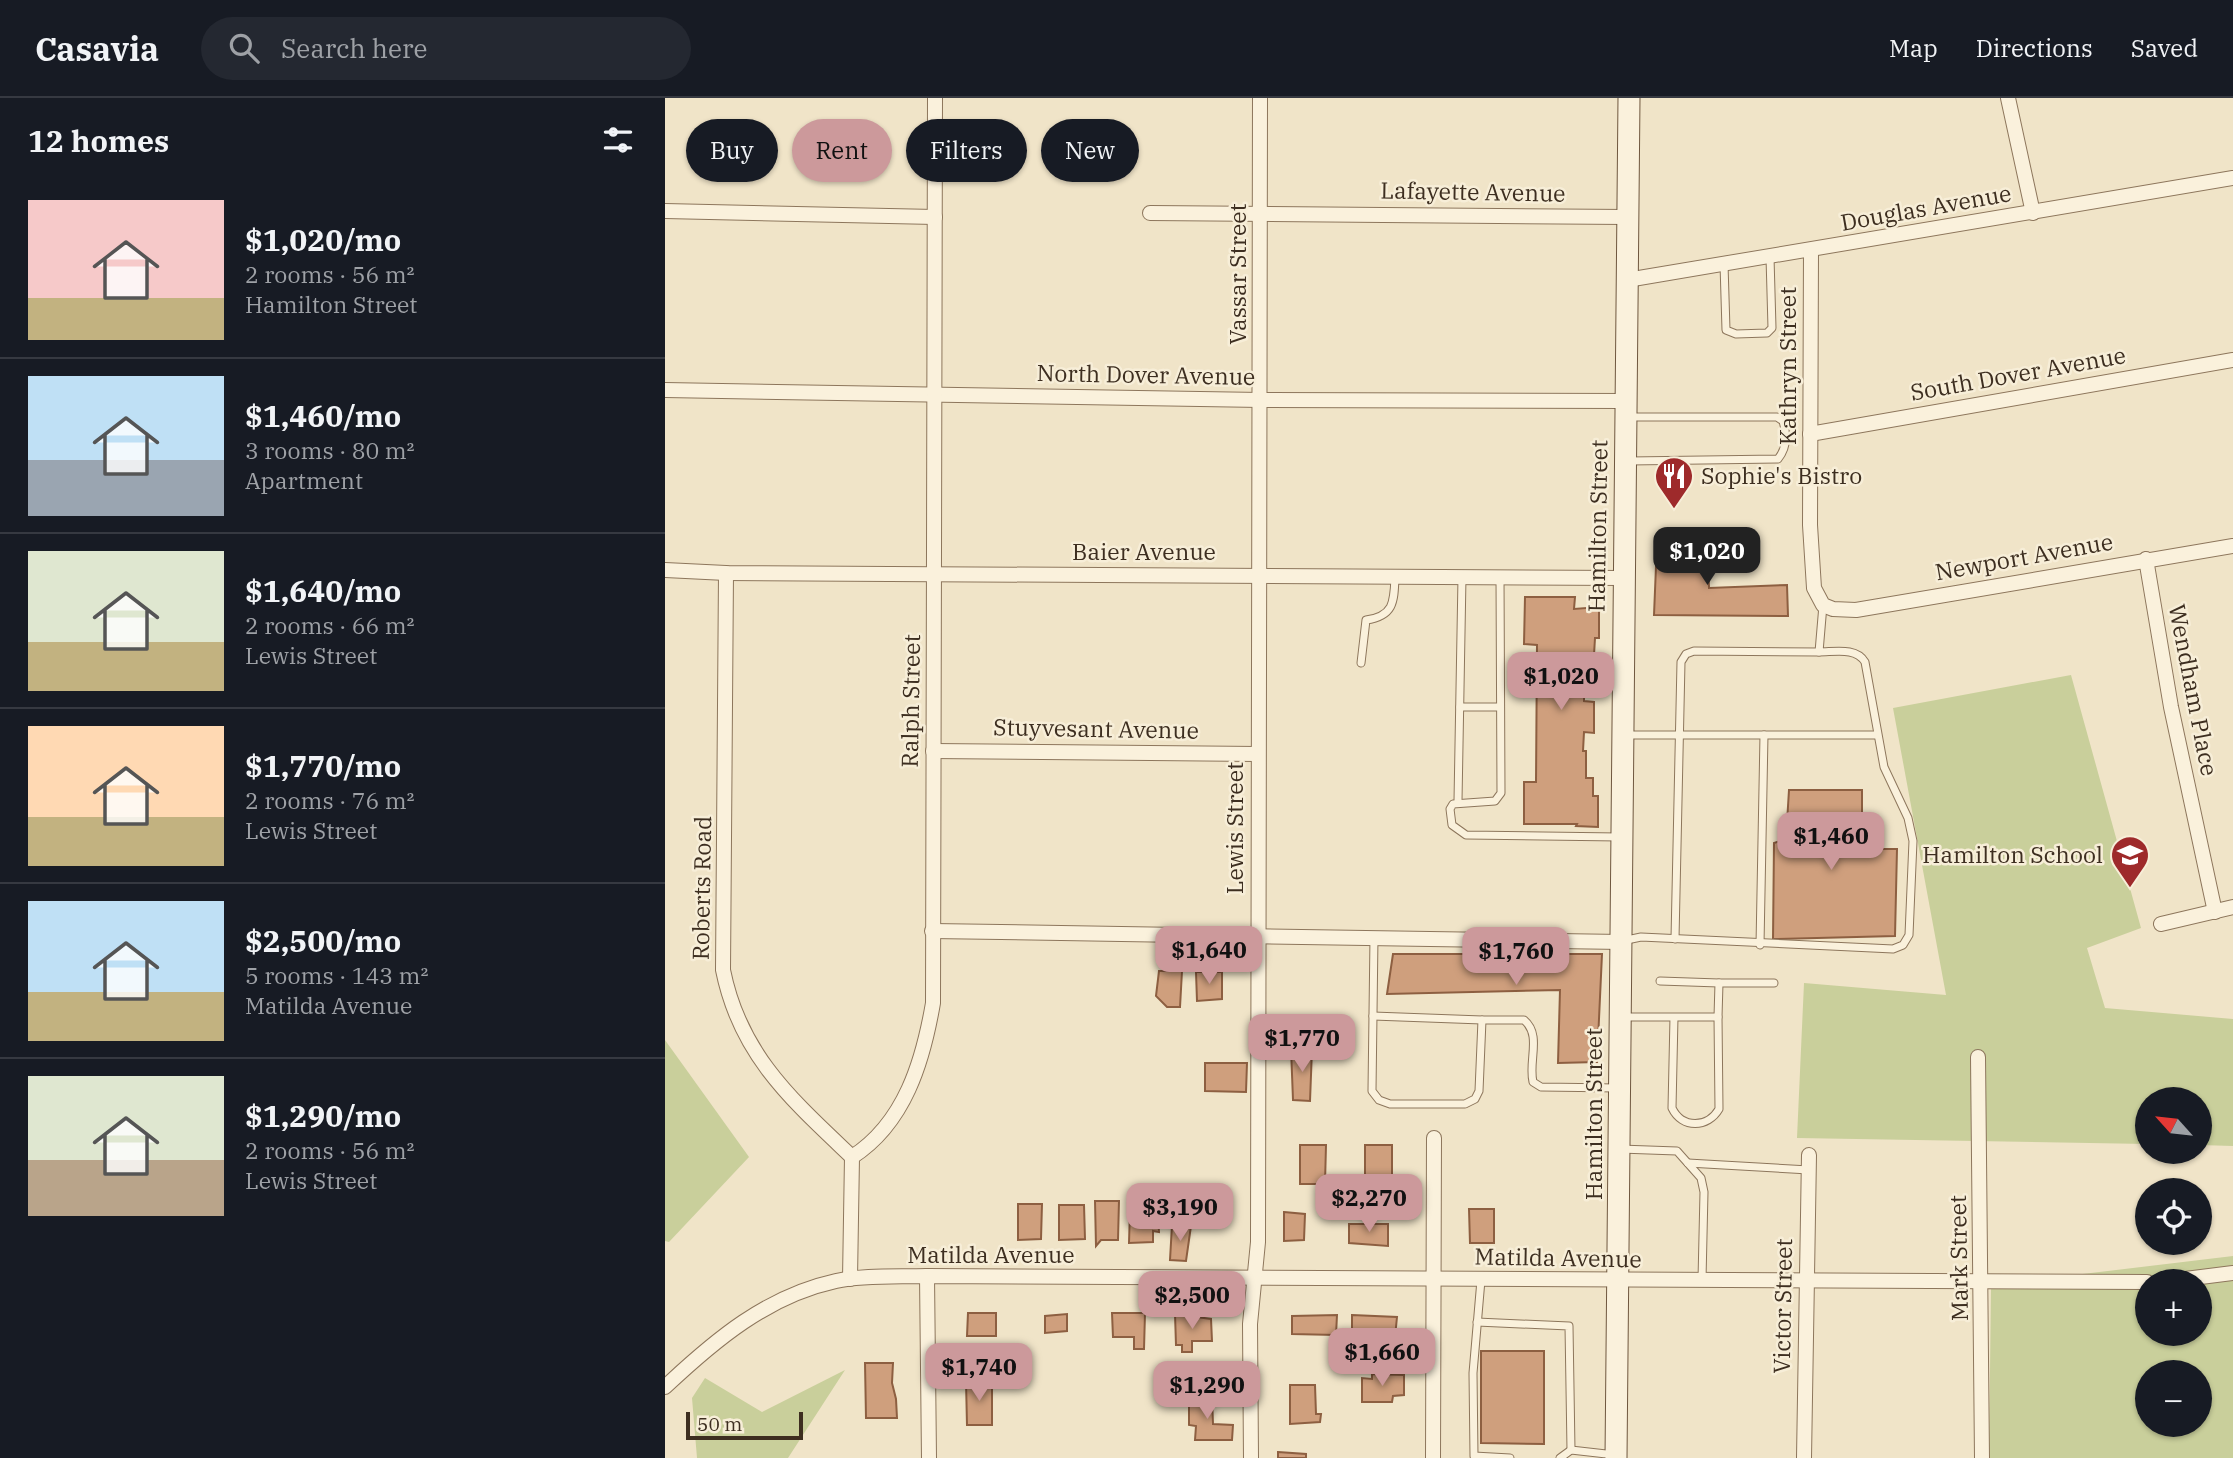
<!DOCTYPE html>
<meta charset="utf-8">
<style>
:root{--surface:#171b24;--page:#242831;--text:#f1f3f6;--muted:#9ea1a6;--line:#363941;--accent:#cc999b}
body{margin:0;font-family:"IBM Plex Serif",serif;background:var(--page);color:var(--text);height:100vh;display:flex;flex-direction:column;font-size:26px;white-space:nowrap}
*{box-sizing:border-box;margin:0}
p{font-size:23px;color:var(--muted)}
.icon{flex:none;width:38px;height:38px;fill:none;stroke:currentColor;stroke-width:2;stroke-linecap:round;stroke-linejoin:round}
.map{position:relative;flex:1;overflow:hidden}
.drawer{display:flex;flex-direction:column;background:var(--surface);width:665px}
.drawer>*{flex:none}
.hud{position:absolute;left:21px;top:21px;width:665px;height:63px;display:flex;gap:14px}
.needle{width:46px;rotate:297deg}
.tools{position:absolute;left:1470px;top:989px;display:grid;gap:14px}
.tools a{display:grid;place-items:center;width:77px;height:77px;border-radius:50%;background:var(--surface);box-shadow:0 2px 5px #0004;font-size:35px}
.scale{position:absolute;left:21px;bottom:18px;width:117px;box-sizing:border-box;padding-left:7px;border:4px solid #3d2e20;border-top:0;font-size:19px;line-height:24px;white-space:nowrap;color:#3d2e20;-webkit-text-stroke:5px #f7eed8;paint-order:stroke}
.price{position:absolute;translate:-50% -60px;padding:0 16px;border-radius:14px;background:var(--accent);color:#111;font-size:23px;line-height:46px;filter:drop-shadow(0 2px 4px #0008)}
.price::after{content:'';position:absolute;left:50%;top:42px;width:21px;height:16px;margin-left:-10px;background:inherit;clip-path:polygon(0 0,100% 0,50% 100%)}
.price.selected{background:#222;color:#fff}
ul{padding:0;list-style:none}
li{display:flex;align-items:center;gap:21px;height:175px;padding:0 28px}
li+li{border-top:2px solid var(--line)}
li span{display:grid;place-items:center;flex:none;width:196px;height:140px;border-radius:0px;color:#555}
li>.icon{margin-inline-start:auto}
span .icon{width:84px;height:84px;fill:#fffc;stroke-width:1}
li b{font-size:30px}
h2{display:flex;justify-content:space-between;align-items:center;height:84px;padding:0 28px;font-size:30px}
.chip{padding:0 24px;border-radius:32px;background:var(--surface);box-shadow:0 2px 5px #0004;font-size:24px;line-height:63px}
.chip.selected{background:var(--accent);color:#111}
header{display:flex;align-items:center;gap:42px;box-sizing:border-box;height:98px;padding:0 35px;background:var(--surface);border-bottom:2px solid var(--line)}
header strong{font-size:33px}
nav{display:flex;gap:38px;margin-inline-start:auto;font-size:24px}
.search{width:490px;height:63px;background:var(--page);display:flex;align-items:center;gap:18px;box-sizing:border-box;padding:0 24px;border-radius:38px;color:var(--muted);font-size:26px}
main{display:flex;flex:1;min-height:0}
.map>svg:first-child{display:block}
</style>
<header>
<strong>Casavia</strong>
<div class="search"><svg class="icon" aria-label="search" viewBox="0 0 24 24"><circle cx="10" cy="10" r="6"/><path d="M15 15l6 6"/></svg>Search here</div>
<nav><a>Map</a><a>Directions</a><a>Saved</a></nav>
</header>
<main>
<section class="drawer">
<h2>12 homes<svg class="icon" aria-label="filters" viewBox="0 0 24 24"><path d="M4 7h16M4 17h16"/><circle cx="9" cy="7" r="2"/><circle cx="15" cy="17" r="2"/></svg></h2>
<ul>
<li><span style="background:linear-gradient(#f6c9c9 70%,#c2b280 0)"><svg class="icon" aria-label="home" viewBox="0 0 24 24"><path d="M3 11l9-7 9 7M6 9v11h12V9"/></svg></span><div><b>$1,020/mo</b><p>2 rooms · 56 m²</p><p>Hamilton Street</p></div></li>
<li><span style="background:linear-gradient(#bfe0f5 60%,#9aa5b1 0)"><svg class="icon" aria-label="home" viewBox="0 0 24 24"><path d="M3 11l9-7 9 7M6 9v11h12V9"/></svg></span><div><b>$1,460/mo</b><p>3 rooms · 80 m²</p><p>Apartment</p></div></li>
<li><span style="background:linear-gradient(#dfe7d0 65%,#c2b280 0)"><svg class="icon" aria-label="home" viewBox="0 0 24 24"><path d="M3 11l9-7 9 7M6 9v11h12V9"/></svg></span><div><b>$1,640/mo</b><p>2 rooms · 66 m²</p><p>Lewis Street</p></div></li>
<li><span style="background:linear-gradient(#ffd9b3 65%,#c2b280 0)"><svg class="icon" aria-label="home" viewBox="0 0 24 24"><path d="M3 11l9-7 9 7M6 9v11h12V9"/></svg></span><div><b>$1,770/mo</b><p>2 rooms · 76 m²</p><p>Lewis Street</p></div></li>
<li><span style="background:linear-gradient(#bfe0f5 65%,#c2b280 0)"><svg class="icon" aria-label="home" viewBox="0 0 24 24"><path d="M3 11l9-7 9 7M6 9v11h12V9"/></svg></span><div><b>$2,500/mo</b><p>5 rooms · 143 m²</p><p>Matilda Avenue</p></div></li>
<li><span style="background:linear-gradient(#dfe7d0 60%,#b9a48a 0)"><svg class="icon" aria-label="home" viewBox="0 0 24 24"><path d="M3 11l9-7 9 7M6 9v11h12V9"/></svg></span><div><b>$1,290/mo</b><p>2 rooms · 56 m²</p><p>Lewis Street</p></div></li>
</ul>
</section>
<div class="map">
<svg width="1568" height="1360" viewBox="0 0 1568 1360">
<rect width="100%" height="100%" fill="#f0e4c8"/>
<!-- green -->
<g fill="#c9cf9b" fill-rule="evenodd">
<path d="M1406,577L1476,830L1422,850L1440,910L1568,921V1048L1535,1047V1001H1482V1046L1132,1040L1139,885L1281,897L1228,610Z"/>
<path d="M0,942L84,1059L4,1144L0,1143Z"/>
<path d="M1568,1158V1360H1324L1326,1187ZM1482,1183H1535V1236H1482ZM1482,1274H1535V1326H1482Z"/>
<path d="M180,1272L123,1360H32L27,1300L40,1280L97,1314Z"/>
</g>
<!-- building -->
<g fill="#cf9f7d" stroke="#8d5f41" stroke-width="2">
<path d="M1042,441L1044,490L1122,487L1123,518L989,517L992,444Z"/>
<path d="M860,499H910L909,511L934,509V540H930L929,557H921L919,585V603L929,604V635L919,634L918,653H921V680H928V698H933V729L911,728L912,726H859V684H871L872,547L859,546Z"/>
<path d="M1124,692H1197V751H1232L1230,838L1108,841L1109,745L1121,741Z"/>
<path d="M728,856H937L932,964L893,965L895,892L722,896Z"/>
<path d="M494,873H517L515,909H502L491,898Z"/>
<path d="M531,874H557V901L532,903Z"/>
<path d="M626,950L647,951L645,1003L628,1002Z"/>
<path d="M540,965H582L581,994L540,993Z"/>
<path d="M635,1047H661L660,1086H635Z"/>
<rect x="700" y="1047" width="27" height="39"/>
<path d="M430,1103H454L453,1142H436L431,1148Z"/>
<path d="M353,1106H377L376,1141L353,1142Z"/>
<path d="M394,1107H419L420,1141L394,1142Z"/>
<path d="M488,1111V1119L493,1118L494,1134L488,1133V1144L464,1145L465,1112Z"/>
<path d="M804,1111H829V1145H805Z"/>
<path d="M619,1114L640,1116L639,1142L619,1143Z"/>
<path d="M684,1126H723V1148L684,1145Z"/>
<path d="M507,1127L526,1128L521,1163L505,1162Z"/>
<path d="M303,1215H331V1238H302Z"/>
<path d="M447,1215H480L479,1251H469V1239H448Z"/>
<path d="M402,1216V1233L380,1235V1218Z"/>
<path d="M510,1216L546,1221L547,1243H527V1254H517V1247H511Z"/>
<path d="M672,1217L671,1237L627,1236V1218Z"/>
<path d="M687,1217L732,1219L730,1239L687,1237Z"/>
<path d="M816,1253H879V1346L816,1345Z"/>
<path d="M200,1265H228L227,1285L231,1301L232,1320H201Z"/>
<path d="M707,1276L739,1277V1297L728,1298L727,1304H697V1280L707,1281Z"/>
<path d="M301,1283H327V1327H302Z"/>
<path d="M625,1287H650L651,1316H656L655,1324L625,1326Z"/>
<path d="M524,1298L547,1299L548,1326L568,1327L567,1342H530L531,1328L524,1327Z"/>
<path d="M613,1354L641,1356V1360H613Z"/>
</g>
<g fill="none" stroke-linecap="round" stroke-linejoin="round">
<defs>
<g id="lane">
<path d="M1059,166L1061,232L1071,236L1102,235L1107,230L1105,159"/>
<path d="M962,319H1112L1118,323C1122,336 1122,350 1113,361L964,363"/>
<path d="M835,479L836,695L830,703L788,706L785,711L787,727L801,737L954,739"/>
<path d="M696,565L701,522C729,518 729,504 730,479"/>
<path d="M795,609H835"/>
<path d="M959,637H1212"/>
<path d="M793,703L797,479"/>
<path d="M709,839L707,993L714,1002L725,1006H800L810,1001L814,993L817,922H859C877,937 863,963 868,984L876,989L953,990"/>
<path d="M1010,841L1016,564L1021,556L1029,553L1154,554"/>
<path d="M957,843L976,839L1228,851L1238,847L1244,837L1248,743L1243,720L1219,669L1200,564C1191,549 1170,554 1154,554L1158,507"/>
<path d="M1095,847L1099,637"/>
<path d="M995,883L1054,885"/>
<path d="M708,918L817,922"/>
<path d="M956,919H1009L1007,1010C1017,1031 1043,1030 1054,1011L1053,919H1009"/>
<path d="M1053,919L1054,885H1109"/>
<path d="M955,1051L1012,1053L1036,1080L1039,1094L1037,1182"/>
<path d="M1023,1065L1144,1072"/>
<path d="M816,1182L808,1275L809,1358L845,1360"/>
<path d="M812,1224L904,1228L906,1352"/>
<path d="M895,1360L906,1352L950,1357"/>
</g>
<g id="street">
<path d="M1343,0L1368,115"/>
<path d="M0,113L270,119"/>
<path d="M485,115L962,119"/>
<path d="M1146,152L1145,427L1149,490L1158,507L1168,511L1191,512L1568,448"/>
<path d="M962,182L1568,80"/>
<path d="M0,292L596,302L961,303"/>
<path d="M1145,336L1568,262"/>
<path d="M1481,461L1506,609L1550,814"/>
<path d="M0,472L61,475L957,480"/>
<path d="M61,475L58,872C75,957 127,1002 187,1059"/>
<path d="M268,653L593,656"/>
<path d="M1496,826L1568,809"/>
<path d="M267,833L957,844"/>
<path d="M1313,959L1317,1360"/>
<path d="M262,1178L264,1360"/>
<path d="M185,1181L187,1059C240,1025 258,963 268,905L270,0"/>
<path d="M1504,1183L1568,1175"/>
<path d="M0,1289C50,1242 102,1198 171,1183C200,1177 232,1179 262,1178L1482,1184"/>
<path d="M586,1360L585,1226L593,1144L595,0"/>
<path d="M768,1360L769,1040"/>
<path d="M1139,1360L1144,1057"/>
</g>
<path id="secondary" d="M951,1360L964,0"/>
</defs>
<!-- lane casing -->
<use href="#lane" stroke="#8d765c" stroke-width="9"/>
<!-- street casing -->
<use href="#street" stroke="#8d765c" stroke-width="16"/>
<!-- secondary casing -->
<use href="#secondary" stroke="#6f573f" stroke-width="23"/>
<!-- lane -->
<use href="#lane" stroke="#faf1dc" stroke-width="7"/>
<!-- street -->
<use href="#street" stroke="#faf1dc" stroke-width="14"/>
<!-- secondary -->
<use href="#secondary" stroke="#faf1dc" stroke-width="21"/>
</g>
<!-- icons -->
<defs>
<symbol id="restaurant-pin" viewBox="-11 -11 22 30"><path d="M0 17L-7.5 6A9.5 9.5 0 1 1 7.5 6Z" fill="#9e2a2b" stroke="#f7eed8"/><path d="M-5-6h1v4h1v-4h1v4h1v-4h1v5L-1.5 .5V6h-2V.5L-5-1ZM5-6V6H3V1.5H1.5Q1.5-4 5-6Z" fill="#fff"/></symbol>
<symbol id="school-pin" viewBox="-11 -11 22 30"><path d="M0 17L-7.5 6A9.5 9.5 0 1 1 7.5 6Z" fill="#9e2a2b" stroke="#f7eed8"/><path d="M0-5L7-2L0 1L-7-2ZM-4 1L0 2.5L4 1V4Q0 6-4 4Z" fill="#fff"/></symbol>
</defs>
<g fill-rule="evenodd">
<use href="#restaurant-pin" x="987" y="356" width="44" height="60"/>
<use href="#school-pin" x="1443" y="735" width="44" height="60"/>
</g>
<g text-anchor="middle" stroke-width="5" stroke-linejoin="round" paint-order="stroke">
<!-- street labels -->
<g font-size="23" fill="#3d2e20" stroke="#f7eed8">
<text transform="translate(808 94) rotate(1)" y="8">Lafayette Avenue</text>
<text transform="translate(1261 110) rotate(-10)" y="8">Douglas Avenue</text>
<text transform="translate(573 176) rotate(-90)" y="8">Vassar Street</text>
<text transform="translate(1123 268) rotate(-90)" y="8">Kathryn Street</text>
<text transform="translate(1353 276) rotate(-10)" y="8">South Dover Avenue</text>
<text transform="translate(481 277) rotate(1)" y="8">North Dover Avenue</text>
<text transform="translate(933 428) rotate(-89)" y="8">Hamilton Street</text>
<text x="479" y="462">Baier Avenue</text>
<text transform="translate(1359 459) rotate(-10)" y="8">Newport Avenue</text>
<text transform="translate(1528 592) rotate(79)" y="8">Wendham Place</text>
<text transform="translate(246 603) rotate(-89)" y="8">Ralph Street</text>
<text transform="translate(431 631) rotate(1)" y="8">Stuyvesant Avenue</text>
<text transform="translate(570 730) rotate(-90)" y="8">Lewis Street</text>
<text transform="translate(37 790) rotate(-89)" y="8">Roberts Road</text>
<text transform="translate(929 1016) rotate(-90)" y="8">Hamilton Street</text>
<text x="326" y="1165">Matilda Avenue</text>
<text transform="translate(893 1160) rotate(1)" y="8">Matilda Avenue</text>
<text transform="translate(1294 1160) rotate(-91)" y="8">Mark Street</text>
<text transform="translate(1118 1208) rotate(-89)" y="8">Victor Street</text>
</g>
<!-- poi labels -->
<g font-size="23" fill="#3d2e20" stroke="#f7eed8" text-anchor="start">
<text x="1036" y="386">Sophie's Bistro</text>
<text x="1438" y="765" text-anchor="end">Hamilton School</text>
</g>
</g>
</svg>
<div class="tools">
<a><svg class="needle" viewBox="-14 -14 28 28"><path d="M0-13l5 13h-10z" fill="#e53935"/><path d="M0 13l5-13h-10z" fill="#9ea1a6"/></svg></a>
<a><svg class="icon" aria-label="locate" viewBox="0 0 24 24"><circle cx="12" cy="12" r="6"/><path d="M12 2v4M12 18v4M2 12h4M18 12h4"/></svg></a>
<a>+</a>
<a>−</a>
</div>
<div class="scale">50 m</div>
<b class="price selected" style="left:1042px;top:489px">$1,020</b>
<b class="price" style="left:896px;top:614px">$1,020</b>
<b class="price" style="left:1166px;top:774px">$1,460</b>
<b class="price" style="left:544px;top:888px">$1,640</b>
<b class="price" style="left:851px;top:889px">$1,760</b>
<b class="price" style="left:637px;top:976px">$1,770</b>
<b class="price" style="left:704px;top:1136px">$2,270</b>
<b class="price" style="left:515px;top:1145px">$3,190</b>
<b class="price" style="left:527px;top:1233px">$2,500</b>
<b class="price" style="left:717px;top:1290px">$1,660</b>
<b class="price" style="left:314px;top:1305px">$1,740</b>
<b class="price" style="left:542px;top:1323px">$1,290</b>
<div class="hud">
<a class="chip">Buy</a>
<a class="chip selected">Rent</a>
<a class="chip">Filters</a>
<a class="chip">New</a>
</div>
</div>
</main>
